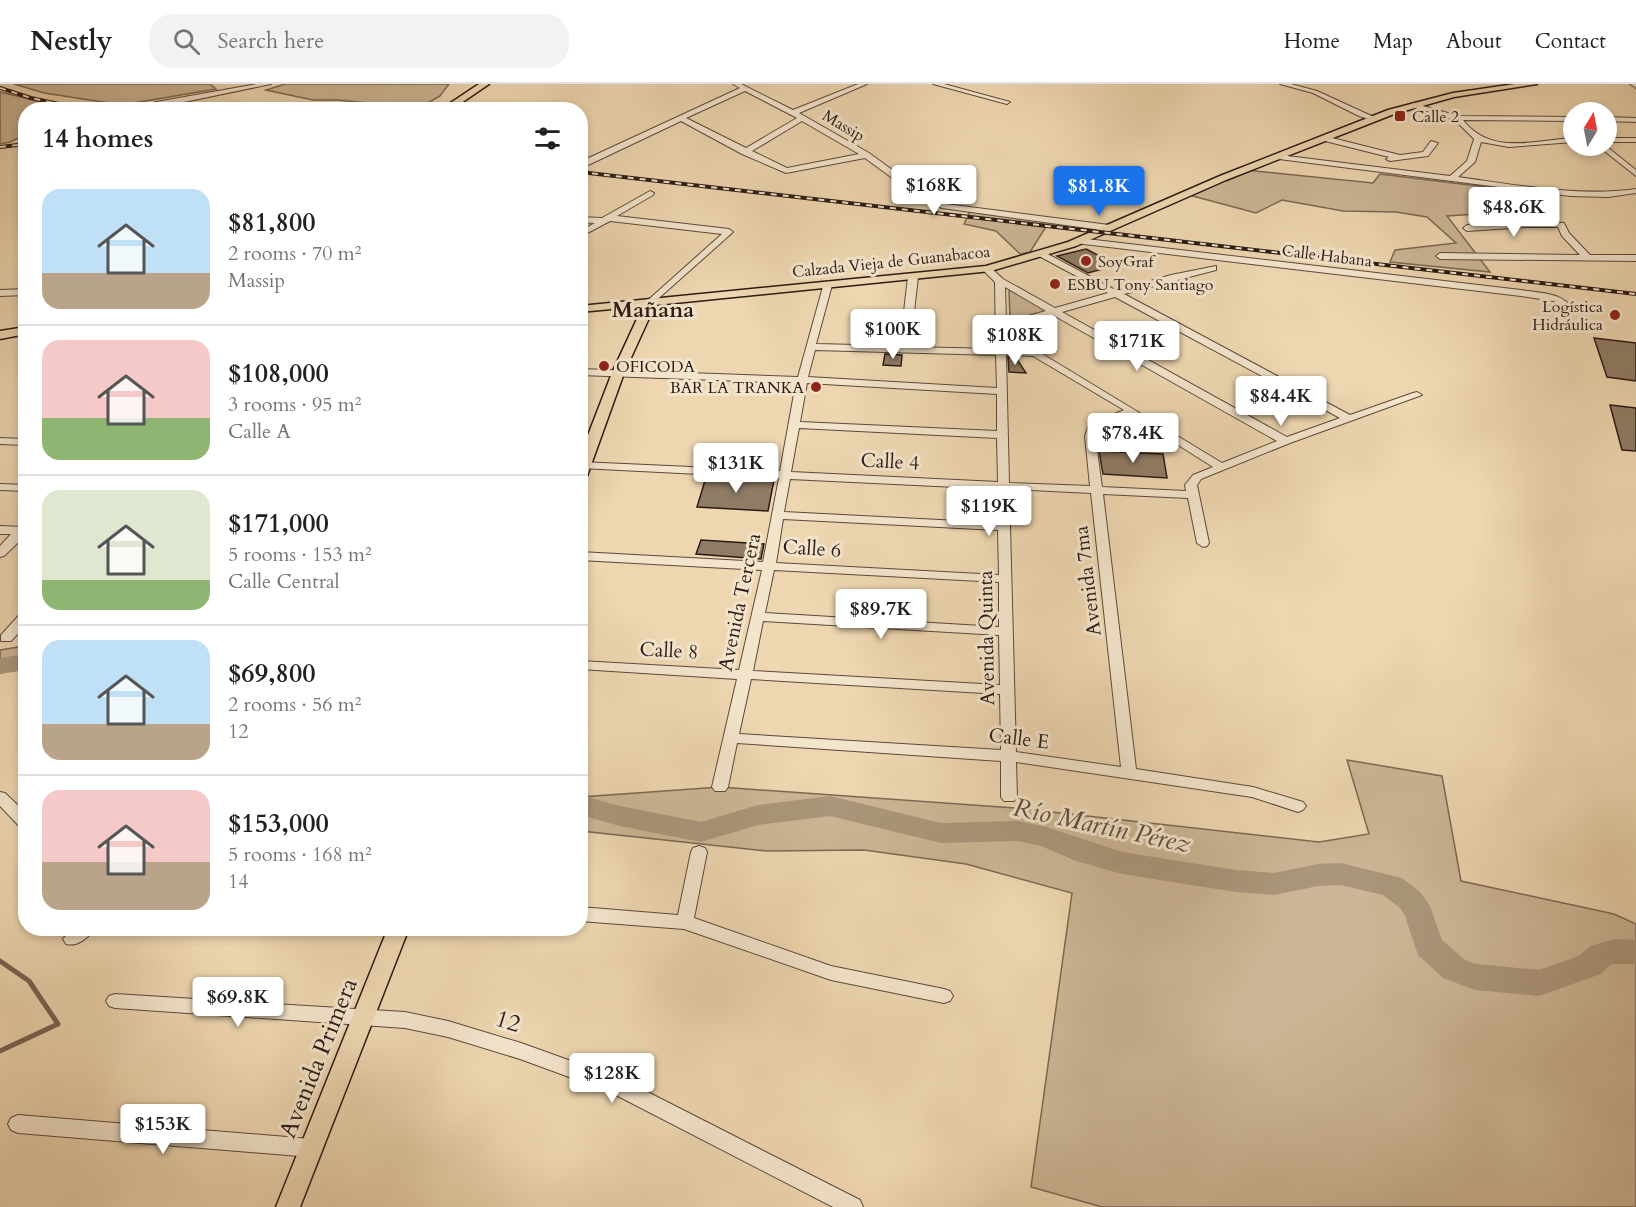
<!DOCTYPE html>
<meta charset="utf-8">
<style>
:root{--surface:#fff;--page:#f2f2f2;--text:#202124;--muted:#757577;--line:#e0e0e0;--accent:#1a73e8}
body{margin:0;font-family:Cardo,serif;background:var(--page);color:var(--text);height:100vh;display:flex;flex-direction:column;font-size:22px;white-space:nowrap}
*{box-sizing:border-box;margin:0}
p{font-size:20px;color:var(--muted)}
.icon{flex:none;width:33px;height:33px;fill:none;stroke:currentColor;stroke-width:2;stroke-linecap:round;stroke-linejoin:round}
.map{position:relative;flex:1;overflow:hidden}
.details{position:absolute;left:18px;top:18px;width:570px;height:834px;display:flex;flex-direction:column;background:var(--surface);border-radius:24px;box-shadow:0 3px 9px #0003}
.details>*{flex:none}
.needle{width:39px;rotate:10deg}
.tools{position:absolute;left:1563px;top:18px;display:grid;gap:12px}
.tools a{display:grid;place-items:center;width:54px;height:54px;border-radius:50%;background:var(--surface);box-shadow:0 3px 9px #0003;font-size:30px}
.price{position:absolute;translate:-50% -51px;padding:0 14px;border-radius:6px;background:#fff;color:#222;font-size:20px;line-height:39px;filter:drop-shadow(0 2px 3px #0008)}
.price::after{content:'';position:absolute;left:50%;top:36px;width:18px;height:14px;margin-left:-9px;background:inherit;clip-path:polygon(0 0,100% 0,50% 100%)}
.price.on{background:var(--accent);color:#fff}
ul{padding:0;list-style:none}
li{display:flex;align-items:center;gap:18px;height:150px;padding:0 24px}
li+li{border-top:2px solid var(--line)}
li span{display:grid;place-items:center;flex:none;width:168px;height:120px;border-radius:18px;color:#555}
li>.icon{margin-inline-start:auto}
span .icon{width:72px;height:72px;fill:#fffc;stroke-width:1}
li b{font-size:26px}
h2{display:flex;justify-content:space-between;align-items:center;height:72px;padding:0 24px;font-size:26px}
header{display:flex;align-items:center;gap:36px;box-sizing:border-box;height:84px;padding:0 30px;background:var(--surface);border-bottom:2px solid var(--line)}
header strong{font-size:28px}
nav{display:flex;gap:33px;margin-inline-start:auto;font-size:21px}
.search{width:420px;height:54px;background:var(--page);display:flex;align-items:center;gap:15px;box-sizing:border-box;padding:0 21px;border-radius:24px;color:var(--muted);font-size:22px}
.map>svg:first-child{display:block}
</style>
<header>
<strong>Nestly</strong>
<div class="search"><svg class="icon" aria-label="search" viewBox="0 0 24 24"><circle cx="10" cy="10" r="6"/><path d="M15 15l6 6"/></svg>Search here</div>
<nav><a>Home</a><a>Map</a><a>About</a><a>Contact</a></nav>
</header>
<div class="map">
<svg width="1636" height="1123" viewBox="0 0 1636 1123">
<rect width="100%" height="100%" fill="#edd6b0"/>
<filter id="stains"><feTurbulence type="fractalNoise" baseFrequency=".00333" numOctaves="4"/><feColorMatrix values="0 0 0 0 .2 0 0 0 0 .09 0 0 0 0 .02 0 0 0 .5 -.17"/></filter>
<radialGradient id="worn" r=".72"><stop offset=".6" stop-color="#630" stop-opacity="0"/><stop offset="1" stop-color="#630" stop-opacity=".3"/></radialGradient>
<!-- green -->
<g fill="#ccb695" stroke="#7c6854" stroke-width="1.5">
<path d="M14,0H210L216,5L122,21L44,9Z"/>
<path d="M285,0H449L440,12L419,24L337,16H313L266,6Z"/>
<path d="M0,8L70,25L26,26L25,51L10,58L0,60Z"/>
<path d="M1246,86L1373,99L1380,90L1494,104L1526,127L1447,132L1490,188L1390,178L1395,166L1456,159L1427,133L1396,128L1343,127L1282,116L1256,129L1189,111Z"/>
<path d="M970,127L1049,138L1030,168L1020,170L996,147L964,140Z"/>
<path d="M1012,206L1046,227L1016,235L1010,234L1009,207Z"/>
<path d="M1131,328L1146,339L1104,352L1096,341Z"/>
<path d="M25,562V585L0,588V566Z"/>
<path d="M1347,676L1442,692L1461,797L1614,830L1636,840V1123H1102L1031,1103L1072,809L966,780L864,766L767,767L581,747V713L720,703L1015,724L1319,758L1369,750Z"/>
</g>
<g fill="none" stroke-linecap="round" stroke-linejoin="round">
<!-- stream -->
<path stroke="#786452" stroke-width="5" d="M0,877L29,897L58,940L0,967"/>
<!-- river -->
<g fill="#ab967b" fill-rule="evenodd">
<path d="M26,570V586L0,590V574Z"/>
<path d="M580,711L620,722L701,738L758,721L830,712L941,739L1018,737L1046,743L1122,768L1236,786L1274,789L1318,780L1341,779L1402,794L1420,808L1430,822L1442,856L1465,876L1476,880L1539,886L1579,872L1590,862L1601,859L1615,855L1636,856V880H1611L1601,890L1539,912L1475,906L1443,894L1418,871L1405,832L1400,824L1383,811L1341,801L1318,802L1274,811L1236,808L1122,790L1076,777L1041,762L1018,757L941,759L830,732L758,741L701,758L620,742L580,731Z"/>
</g>
</g>
<!-- building -->
<g fill="#907c65" stroke="#2b1a14" stroke-width="1.5">
<path d="M1086,165L1117,181L1088,189L1057,172Z"/>
<path d="M1594,254L1636,259V297L1607,293Z"/>
<path d="M885,270L902,271L901,282L883,281Z"/>
<path d="M1008,273L1016,274L1026,289L1009,288Z"/>
<path d="M1610,321L1636,324V367L1622,366Z"/>
<path d="M1099,367L1163,370L1167,394L1103,390Z"/>
<path d="M706,393L774,396L768,427L697,423Z"/>
<path d="M701,456L764,460L761,475L696,470Z"/>
</g>
<g fill="none" stroke-linecap="round" stroke-linejoin="round">
<defs>
<g id="minor">
<path d="M257,0H271L146,26H135L156,18Z"/>
<path d="M733,0H741L793,26L858,0H867L799,29L869,69L931,114L946,120L1109,141L1113,144L1109,147L942,124L925,118L865,74L786,89L742,70L681,37L586,82H580V78L740,4ZM745,7L797,34L746,64L686,34ZM802,37L859,70L787,84L752,67Z"/>
<path d="M933,0H944L1010,18L1007,20Z"/>
<path d="M1280,0H1291L1317,7L1378,35L1374,37L1359,32L1313,9Z"/>
<path d="M1630,0H1636V4Z"/>
<path d="M1413,19L1458,32L1574,33V37L1463,36C1491,72 1535,56 1574,54V58L1509,63L1481,58L1475,78L1458,93C1517,101 1577,113 1636,105V109L1608,113L1570,112L1279,75L1275,73L1279,71L1450,92L1467,77L1474,55L1455,36L1411,22Z"/>
<path d="M1606,33L1636,34V38L1606,37Z"/>
<path d="M1328,53L1400,71L1423,68L1431,57L1438,59L1428,72L1390,77L1386,75L1389,73L1325,57V53Z"/>
<rect x="1606" y="54" width="30" height="4"/>
<path d="M1598,62H1606L1636,86V92Z"/>
<path d="M650,107L654,109L653,111L617,132L729,145L733,148L650,222L645,219L647,217L722,150L610,137L580,153V147L595,139L580,138V133L602,134Z"/>
<path d="M1527,137L1564,139L1569,149L1590,171H1636V177L1440,175L1436,172L1440,169L1580,171L1562,152L1558,143H1527L1467,147L1463,144L1467,141Z"/>
<path d="M1078,154L1521,206C1536,209 1565,208 1571,225L1563,227L1554,217L1521,212L1075,159V155Z"/>
<path d="M1042,167L1117,207L1171,191L1216,182V186L1124,210L1350,331L1413,309L1417,308L1422,311L1290,359L1201,395L1197,401L1209,459L1207,462L1203,463L1197,459L1188,414L1103,410L1136,685L1253,703L1303,718L1306,722L1303,726L1298,728L1252,713L1016,678L1017,713L1014,717H1004L1001,713V677L737,659L728,703L725,707H715L712,703L737,595L580,585V577L739,586L762,486L580,476V468L763,478L779,394L580,384V378L780,387L796,299L580,291V285L798,293L824,199L832,201L816,260L900,262L908,193L913,190L918,193L910,263L996,265L995,198L984,187V183H990L1003,195L1055,224L1108,209L1039,172V168ZM1005,203L1046,227L1006,238ZM1115,213L1340,334L1287,353L1062,228ZM1053,231L1277,357L1222,379L1006,248V244ZM1006,256L1022,266L1006,265ZM815,266L996,271L997,304L808,293ZM1006,271L1033,272L1124,326L1089,341L1085,352L1090,402L1009,399ZM807,299L997,310V347L800,338ZM1131,331L1213,383L1193,391L1185,401L1186,407L1102,403L1095,352L1099,343ZM799,344L997,354L998,398L791,388ZM790,395L998,405V439L784,428ZM1009,405L1091,409L1121,683L1016,668ZM783,435L998,446L999,491L776,479ZM774,486L999,498V543L765,529ZM763,537L999,551L1000,601L753,587ZM751,595L1000,610L1001,666L739,650Z"/>
<path d="M26,205V211L0,212V206Z"/>
<path d="M0,354L26,355V361L0,360Z"/>
<path d="M0,400L26,401V407L0,406Z"/>
<path d="M0,442L26,443V451L4,472L0,473V462L11,450H0Z"/>
<path d="M26,528V541L11,557H1V551L21,529Z"/>
<path d="M0,708L5,709L26,729V745L20,743L0,722Z"/>
<path d="M699,762L705,764L707,768L694,834L831,882L944,905L950,907L953,912L950,917L944,919L831,896L684,845L580,837V823L678,831L691,768L693,764Z"/>
<path d="M73,844H94C89,854 77,863 66,860L63,855Z"/>
<path d="M115,910L405,928L448,937L521,959L624,996L860,1116L863,1123H833L610,1008L520,975L448,953L405,944L115,924L109,922L106,917L109,912Z"/>
<path d="M18,1031L311,1055L318,1058L321,1064L318,1070L311,1073L18,1049L11,1046L8,1040L11,1034Z"/>
</g>
<g id="major">
<path d="M479,0H489L451,26H440Z"/>
<path d="M1515,0H1537L1454,13L1394,30L1226,96L1076,162L991,187L655,221L624,289L587,392L580,396V372L612,289L643,222L580,228V222L986,182L1068,158L1220,92L1388,26L1453,9Z"/>
<path d="M26,243V250L0,255V247Z"/>
<path d="M388,844H409L300,1123H276Z"/>
</g>
</defs>
<!-- minor casing -->
<use href="#minor" stroke="#5c493b" stroke-width="2"/>
<!-- major casing -->
<use href="#major" stroke="#2b1a14" stroke-width="3"/>
<!-- minor -->
<use href="#minor" fill="#f3e4cc" fill-rule="evenodd"/>
<!-- major -->
<use href="#major" fill="#edd6b0" fill-rule="evenodd"/>
<defs>
<g id="rail">
<path d="M0,4L31,14L86,26"/>
<path d="M0,63L26,60"/>
<path d="M580,88L1636,210"/>
</g>
</defs>
<!-- rail casing -->
<use href="#rail" stroke="#2b1a14" stroke-width="4"/>
<!-- rail -->
<use href="#rail" stroke="#f3e4cc" stroke-width="2" stroke-dasharray="6" stroke-linecap="butt"/>
</g>
<!-- markers -->
<g fill="#8f2418" stroke="#f3e4cc" stroke-width="2">
<rect x="1394" y="26" width="12" height="12" rx="3"/>
<circle cx="1086" cy="177" r="6"/>
<circle cx="1055" cy="200" r="6"/>
<circle cx="1615" cy="231" r="6"/>
<circle cx="604" cy="282" r="6"/>
<circle cx="816" cy="303" r="6"/>
</g>
<g text-anchor="middle" stroke-width="6" stroke-linejoin="round" paint-order="stroke">
<!-- far-poi labels -->
<g font-size="16" fill="#2b1a14" stroke="#f3e4cc" text-anchor="start">
<text x="1412" y="38">Calle 2</text>
<text x="1098" y="183">SoyGraf</text>
<text x="1067" y="206">ESBU Tony Santiago</text>
<text x="1603" y="228" text-anchor="end">Logística<tspan x="1603" dy="18">Hidráulica</tspan></text>
<text x="616" y="288">OFICODA</text>
<text x="804" y="309" text-anchor="end">BAR LA TRANKA</text>
</g>
<!-- far-street labels -->
<g font-size="16" fill="#2b1a14" stroke="#f3e4cc">
<text transform="translate(844 41) rotate(31)" y="6">Massip</text>
<text transform="translate(1327 171) rotate(7)" y="6">Calle Habana</text>
<text transform="translate(891 177) rotate(-6)" y="6">Calzada Vieja de Guanabacoa</text>
</g>
<!-- street labels -->
<g font-size="20" fill="#2b1a14" stroke="#f3e4cc">
<text transform="translate(890 377) rotate(3)" y="7">Calle 4</text>
<text transform="translate(812 464) rotate(4)" y="7">Calle 6</text>
<text transform="translate(1087 497) rotate(-97)" y="7">Avenida 7ma</text>
<text transform="translate(739 518) rotate(-78)" y="7">Avenida Tercera</text>
<text transform="translate(986 554) rotate(-91)" y="7">Avenida Quinta</text>
<text transform="translate(669 566) rotate(3)" y="7">Calle 8</text>
<text transform="translate(1019 654) rotate(7)" y="7">Calle E</text>
</g>
<!-- far-district labels -->
<g font-size="22" font-weight="bold" fill="#2b1a14" stroke="#f3e4cc">
<text x="653" y="233">Mañana</text>
</g>
<!-- near-street labels -->
<g font-size="24" fill="#2b1a14" stroke="#f3e4cc">
<text transform="translate(508 937) rotate(17)" y="8">12</text>
<text transform="translate(318 974) rotate(-68)" y="8">Avenida Primera</text>
</g>
<!-- near-water labels -->
<g font-size="26" font-style="italic" fill="#5e4c3d" stroke="#f3e4cc">
<text transform="translate(1102 741) rotate(12)" y="9">Río Martín Pérez</text>
</g>
</g>
<rect width="100%" height="100%" filter="url(#stains)"/>
<rect width="100%" height="100%" fill="url(#worn)"/>
</svg>
<div class="tools">
<a><svg class="needle" viewBox="-14 -14 28 28"><path d="M0-13l5 13h-10z" fill="#e53935"/><path d="M0 13l5-13h-10z" fill="#757577"/></svg></a>
</div>
<b class="price" style="left:934px;top:132px">$168K</b>
<b class="price on" style="left:1099px;top:133px">$81.8K</b>
<b class="price" style="left:1514px;top:154px">$48.6K</b>
<b class="price" style="left:893px;top:276px">$100K</b>
<b class="price" style="left:1015px;top:282px">$108K</b>
<b class="price" style="left:1137px;top:288px">$171K</b>
<b class="price" style="left:1281px;top:343px">$84.4K</b>
<b class="price" style="left:1133px;top:380px">$78.4K</b>
<b class="price" style="left:736px;top:410px">$131K</b>
<b class="price" style="left:989px;top:453px">$119K</b>
<b class="price" style="left:881px;top:556px">$89.7K</b>
<b class="price" style="left:238px;top:944px">$69.8K</b>
<b class="price" style="left:612px;top:1020px">$128K</b>
<b class="price" style="left:163px;top:1071px">$153K</b>
<section class="details">
<h2>14 homes<svg class="icon" aria-label="filters" viewBox="0 0 24 24"><path d="M4 7h16M4 17h16"/><circle cx="9" cy="7" r="2"/><circle cx="15" cy="17" r="2"/></svg></h2>
<ul>
<li><span style="background:linear-gradient(#bfe0f5 70%,#b9a48a 0)"><svg class="icon" aria-label="home" viewBox="0 0 24 24"><path d="M3 11l9-7 9 7M6 9v11h12V9"/></svg></span><div><b>$81,800</b><p>2 rooms · 70 m²</p><p>Massip</p></div></li>
<li><span style="background:linear-gradient(#f6c9c9 65%,#8fb573 0)"><svg class="icon" aria-label="home" viewBox="0 0 24 24"><path d="M3 11l9-7 9 7M6 9v11h12V9"/></svg></span><div><b>$108,000</b><p>3 rooms · 95 m²</p><p>Calle A</p></div></li>
<li><span style="background:linear-gradient(#dfe7d0 75%,#8fb573 0)"><svg class="icon" aria-label="home" viewBox="0 0 24 24"><path d="M3 11l9-7 9 7M6 9v11h12V9"/></svg></span><div><b>$171,000</b><p>5 rooms · 153 m²</p><p>Calle Central</p></div></li>
<li><span style="background:linear-gradient(#bfe0f5 70%,#b9a48a 0)"><svg class="icon" aria-label="home" viewBox="0 0 24 24"><path d="M3 11l9-7 9 7M6 9v11h12V9"/></svg></span><div><b>$69,800</b><p>2 rooms · 56 m²</p><p>12</p></div></li>
<li><span style="background:linear-gradient(#f6c9c9 60%,#b9a48a 0)"><svg class="icon" aria-label="home" viewBox="0 0 24 24"><path d="M3 11l9-7 9 7M6 9v11h12V9"/></svg></span><div><b>$153,000</b><p>5 rooms · 168 m²</p><p>14</p></div></li>
</ul>
</section>
</div>
